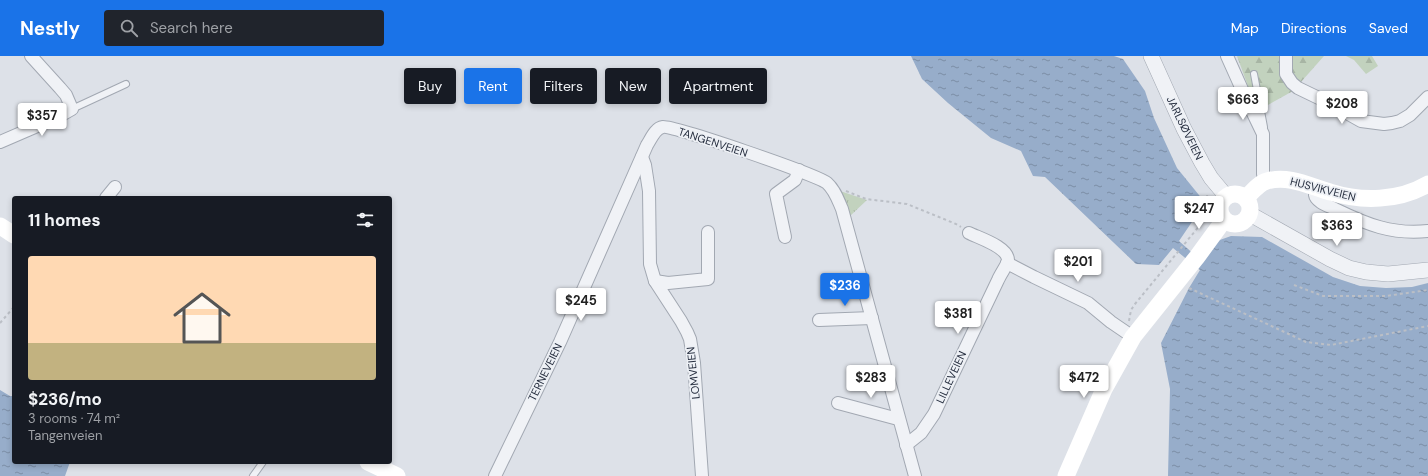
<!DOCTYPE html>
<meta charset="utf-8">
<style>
:root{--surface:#171b24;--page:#20242c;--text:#f1f3f6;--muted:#9ea1a6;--accent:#1a73e8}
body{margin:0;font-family:"DM Sans",sans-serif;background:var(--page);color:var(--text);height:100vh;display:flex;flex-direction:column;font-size:15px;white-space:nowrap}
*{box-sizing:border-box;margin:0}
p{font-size:13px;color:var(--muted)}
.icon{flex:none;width:22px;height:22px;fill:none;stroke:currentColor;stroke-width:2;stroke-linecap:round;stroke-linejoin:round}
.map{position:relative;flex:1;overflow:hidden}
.details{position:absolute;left:12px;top:140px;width:380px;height:268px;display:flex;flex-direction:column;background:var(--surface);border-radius:4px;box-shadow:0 2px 6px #0003}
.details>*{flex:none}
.top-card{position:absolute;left:404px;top:12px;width:380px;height:36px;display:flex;gap:8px}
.price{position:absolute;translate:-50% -34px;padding:0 9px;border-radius:4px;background:#fff;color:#222;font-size:13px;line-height:26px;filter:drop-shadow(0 1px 2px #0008)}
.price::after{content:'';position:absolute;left:50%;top:24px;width:12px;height:9px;margin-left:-6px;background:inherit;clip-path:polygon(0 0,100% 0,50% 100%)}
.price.selected{background:var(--accent);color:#fff}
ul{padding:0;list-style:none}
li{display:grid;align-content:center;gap:8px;height:212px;padding:0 16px}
li span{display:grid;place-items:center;height:124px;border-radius:4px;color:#555}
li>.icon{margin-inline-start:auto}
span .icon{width:72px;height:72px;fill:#fffc;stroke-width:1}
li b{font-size:17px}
h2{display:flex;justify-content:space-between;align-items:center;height:48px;padding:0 16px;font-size:17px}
.pill{padding:0 14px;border-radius:4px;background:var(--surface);box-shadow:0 2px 6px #0003;font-size:14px;line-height:36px}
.pill.selected{background:var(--accent);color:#fff}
header{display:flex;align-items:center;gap:24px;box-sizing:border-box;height:56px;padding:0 20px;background:var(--accent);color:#fff}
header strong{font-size:19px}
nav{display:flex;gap:22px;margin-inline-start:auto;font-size:14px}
.search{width:280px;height:36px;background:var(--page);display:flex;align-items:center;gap:10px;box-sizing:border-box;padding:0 14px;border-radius:4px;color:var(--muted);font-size:15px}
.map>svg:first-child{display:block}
</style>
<header>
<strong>Nestly</strong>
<div class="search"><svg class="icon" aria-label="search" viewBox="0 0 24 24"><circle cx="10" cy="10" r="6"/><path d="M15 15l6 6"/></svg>Search here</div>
<nav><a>Map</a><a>Directions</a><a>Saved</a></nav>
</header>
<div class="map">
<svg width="1428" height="420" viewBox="0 0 1428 420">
<defs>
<pattern id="forest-firs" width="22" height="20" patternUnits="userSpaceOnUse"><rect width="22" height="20" fill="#c2d2be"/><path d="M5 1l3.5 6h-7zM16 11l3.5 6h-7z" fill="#a7b5a4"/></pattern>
<pattern id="park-tufts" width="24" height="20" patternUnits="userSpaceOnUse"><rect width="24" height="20" fill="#c2d2be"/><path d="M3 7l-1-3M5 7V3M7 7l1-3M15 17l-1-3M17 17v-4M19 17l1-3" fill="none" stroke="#a7b5a4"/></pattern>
<pattern id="water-ripples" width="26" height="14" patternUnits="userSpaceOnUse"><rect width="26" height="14" fill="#97adca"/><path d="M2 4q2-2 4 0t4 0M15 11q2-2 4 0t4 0" fill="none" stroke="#7b8da5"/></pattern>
</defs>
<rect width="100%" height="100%" fill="#dde1e8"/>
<!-- forest -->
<g fill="url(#forest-firs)">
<path d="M1237,0H1324L1293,35L1257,55Z"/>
<path d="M1346,0H1372L1378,10L1366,18L1354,4Z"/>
</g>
<!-- park -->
<path fill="url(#park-tufts)" d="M840,135L867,144L849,161Z"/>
<!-- water -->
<g fill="url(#water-ripples)">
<path d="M911,0H1114L1123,3L1145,35L1154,62L1177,112L1203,144L1198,157L1179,185L1197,201L1217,185L1231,180L1262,181L1333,221L1360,230L1386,232L1412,231L1428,227V420H1168L1170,333L1161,287L1189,232L1200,214L1173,192L1159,209L1136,208L1045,121L1033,120L1021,95L991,82L948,47L922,23Z"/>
<path d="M0,334L10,340H14V406H70L65,420H0Z"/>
</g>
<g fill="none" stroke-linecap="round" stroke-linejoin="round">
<defs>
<g id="service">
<path d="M1254,18L1264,71"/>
<path d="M72,53L126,28"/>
<path d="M253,420L263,406"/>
</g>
<g id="minor">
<path d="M1227,0L1249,49L1263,78V118L1265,125"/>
<path d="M1286,0V18L1292,27L1298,32L1329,47L1361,65L1384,68L1392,67L1400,65L1410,59L1428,41"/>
<path d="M0,86L58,61L72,53L66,39L60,32L31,0"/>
<path d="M642,101L645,109L649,135L650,208L655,225L681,265L687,276L690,283L694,307L702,420"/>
<path d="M1315,139C1316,146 1329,150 1335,153C1366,168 1392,179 1428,175"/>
<path d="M106,142L115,131"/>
<path d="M785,181L776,138L795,124L799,114"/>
<path d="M1007,207L1034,221L1088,247L1111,266L1133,281"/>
<path d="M655,225L668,227L708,223V176"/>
<path d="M819,264L872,262"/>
<path d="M838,347L898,363"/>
<path d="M906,389L921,377L934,358L998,224C1000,219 1007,209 1008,205C1009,191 979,182 969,177"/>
<path d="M495,420L560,286L647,89C651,83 655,72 663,71C672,69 818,119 827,127C835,134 838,144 842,153L915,420"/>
</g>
<g id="tertiary">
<path d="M1151,0L1184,73L1202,107L1211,122L1226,140"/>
<path d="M1250,158L1330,203L1349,212L1366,216L1388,218L1428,214"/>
</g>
</defs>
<!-- service casing -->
<use href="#service" stroke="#a2a8b2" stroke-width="8"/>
<!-- minor casing -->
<use href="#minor" stroke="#a2a8b2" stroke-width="14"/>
<!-- tertiary casing -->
<use href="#tertiary" stroke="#a2a8b2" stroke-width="16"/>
<!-- path -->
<g stroke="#bbbfc6" stroke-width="2" stroke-dasharray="3 3" stroke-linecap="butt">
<path d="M846,135L866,143L907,148L956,168L961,171"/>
<path d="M1294,229L1323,240H1386L1428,234"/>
<path d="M1189,232L1306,286L1331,289L1428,270"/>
<path d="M1129,265L1131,254L1135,248L1205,163L1208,157L1207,137"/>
<path d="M0,267L14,251"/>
</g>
<!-- service -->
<use href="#service" stroke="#f0f2f6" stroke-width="6"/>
<!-- minor -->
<use href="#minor" stroke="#f0f2f6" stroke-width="12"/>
<!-- tertiary -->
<use href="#tertiary" stroke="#f0f2f6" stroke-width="15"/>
<!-- secondary -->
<g stroke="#fff" stroke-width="17">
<circle cx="1235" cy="153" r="15"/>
<path d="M1246,142C1252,136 1259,127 1267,125C1289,119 1309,130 1330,136C1362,146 1399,145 1428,128"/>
<path d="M0,170L14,179"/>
<path d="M368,406L397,420"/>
<path d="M1066,420L1104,333L1133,281L1197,201L1224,164"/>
</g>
</g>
<g text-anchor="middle" stroke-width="3.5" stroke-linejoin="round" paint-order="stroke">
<!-- street labels -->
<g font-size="11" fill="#262e3f" stroke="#edf0f5">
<text transform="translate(1185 72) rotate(64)" y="4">JARLSØVEIEN</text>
<text transform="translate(713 86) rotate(18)" y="4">TANGENVEIEN</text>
<text transform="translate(1323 133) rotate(14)" y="4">HUSVIKVEIEN</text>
<text transform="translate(545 316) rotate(-64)" y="4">TERNEVEIEN</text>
<text transform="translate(693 317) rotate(-96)" y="4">LOMVEIEN</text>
<text transform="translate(951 321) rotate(-65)" y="4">LILLEVEIEN</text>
</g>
</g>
</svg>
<b class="price" style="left:1243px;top:65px">$663</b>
<b class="price" style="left:1342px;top:69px">$208</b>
<b class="price" style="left:42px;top:81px">$357</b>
<b class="price" style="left:1199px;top:174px">$247</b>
<b class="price" style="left:1337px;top:191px">$363</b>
<b class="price" style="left:1078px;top:227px">$201</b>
<b class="price selected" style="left:845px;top:251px">$236</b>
<b class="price" style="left:581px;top:266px">$245</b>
<b class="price" style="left:958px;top:279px">$381</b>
<b class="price" style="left:871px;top:343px">$283</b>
<b class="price" style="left:1084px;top:343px">$472</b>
<div class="top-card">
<a class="pill">Buy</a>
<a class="pill selected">Rent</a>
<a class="pill">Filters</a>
<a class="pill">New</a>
<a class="pill">Apartment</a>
</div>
<section class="details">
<h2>11 homes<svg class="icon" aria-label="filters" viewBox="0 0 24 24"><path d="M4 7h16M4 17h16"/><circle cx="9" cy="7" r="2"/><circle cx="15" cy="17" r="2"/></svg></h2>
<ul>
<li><span style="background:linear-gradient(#ffd9b3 70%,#c2b280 0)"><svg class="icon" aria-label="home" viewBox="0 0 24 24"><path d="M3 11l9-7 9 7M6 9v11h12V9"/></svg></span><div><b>$236/mo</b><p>3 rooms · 74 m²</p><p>Tangenveien</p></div></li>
</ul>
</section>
</div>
